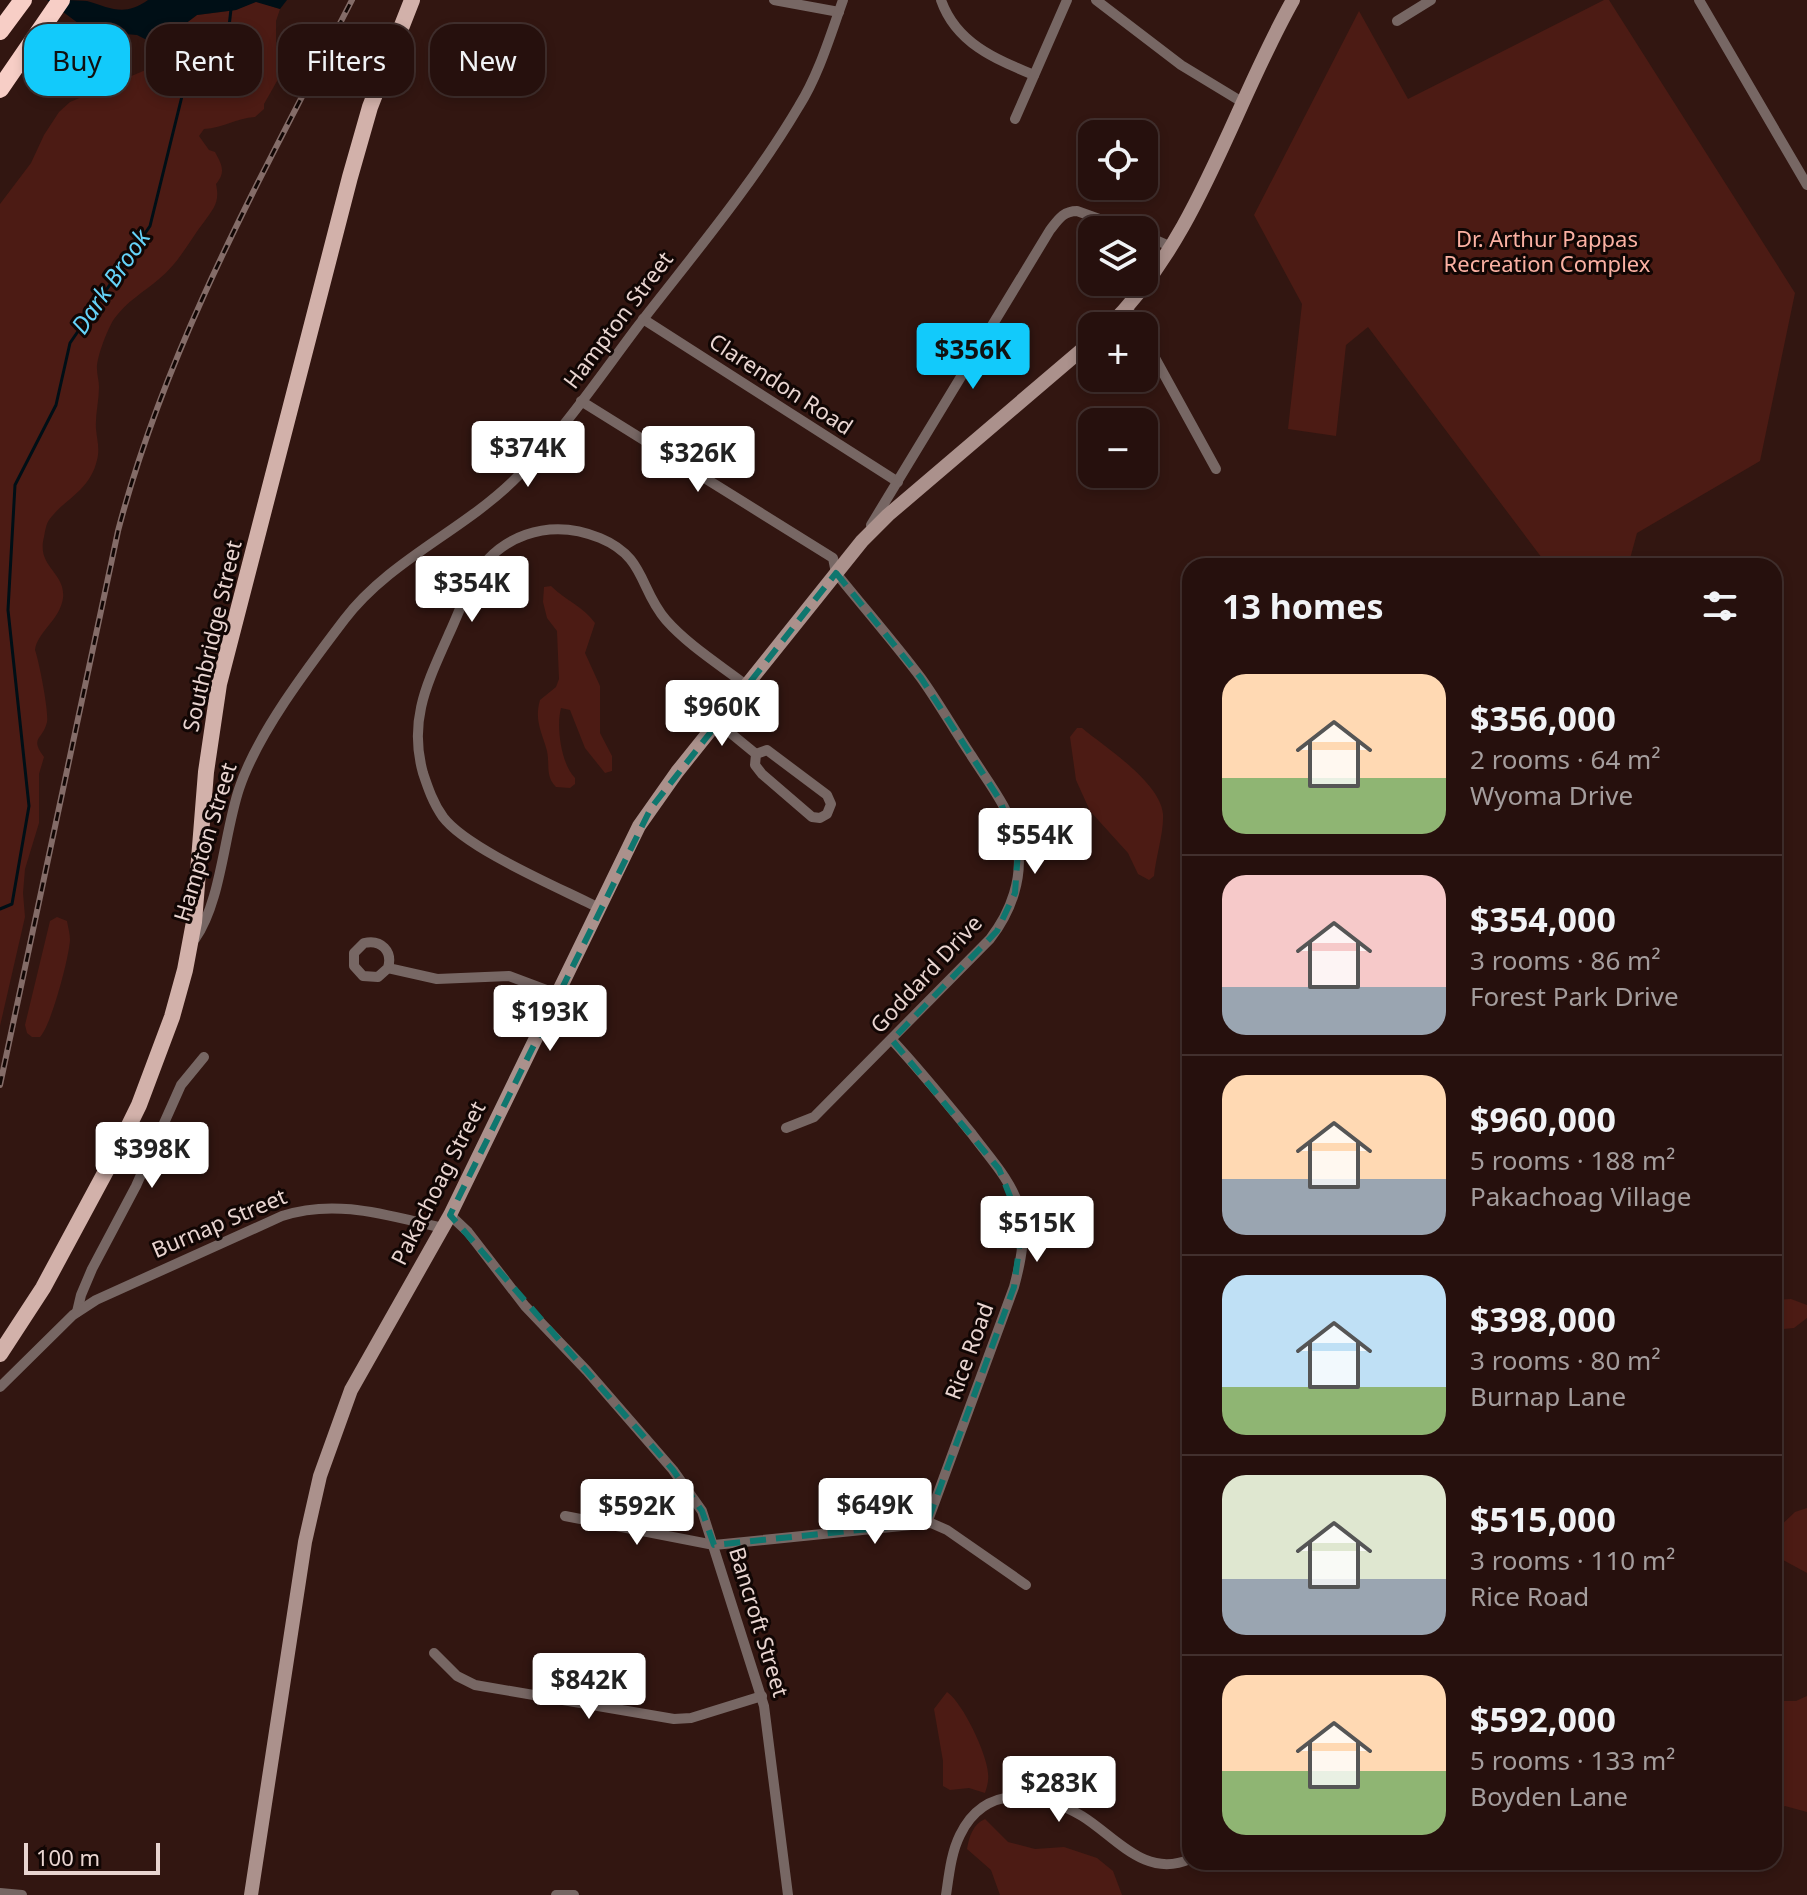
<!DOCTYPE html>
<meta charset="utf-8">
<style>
:root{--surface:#26100d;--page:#321e1b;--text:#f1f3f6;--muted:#a49d9d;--line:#42302e;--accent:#12cafb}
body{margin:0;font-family:"Noto Sans",sans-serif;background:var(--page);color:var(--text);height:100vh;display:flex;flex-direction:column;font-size:30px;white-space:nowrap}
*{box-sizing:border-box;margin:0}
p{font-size:26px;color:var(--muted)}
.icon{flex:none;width:44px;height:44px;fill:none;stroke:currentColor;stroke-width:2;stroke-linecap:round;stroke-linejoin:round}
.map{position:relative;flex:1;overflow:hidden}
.details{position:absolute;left:1182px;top:558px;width:600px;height:1312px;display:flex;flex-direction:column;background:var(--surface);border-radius:24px;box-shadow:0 4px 12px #0003,0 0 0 2px var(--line)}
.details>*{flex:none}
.guide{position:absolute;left:24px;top:24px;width:760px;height:72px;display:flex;gap:16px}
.fabs{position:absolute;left:1078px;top:120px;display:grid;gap:16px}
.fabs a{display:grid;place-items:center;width:80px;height:80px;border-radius:16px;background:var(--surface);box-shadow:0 4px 12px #0003,0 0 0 2px var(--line);font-size:40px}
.scale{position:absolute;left:24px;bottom:20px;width:136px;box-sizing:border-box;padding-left:8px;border:4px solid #e9d5d1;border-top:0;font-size:22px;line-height:28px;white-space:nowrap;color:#e9d5d1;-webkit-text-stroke:6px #110604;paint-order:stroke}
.price{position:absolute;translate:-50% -68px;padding:0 18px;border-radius:8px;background:#fff;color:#222;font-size:26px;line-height:52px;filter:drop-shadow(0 2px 4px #0008)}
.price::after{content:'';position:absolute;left:50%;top:48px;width:24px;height:18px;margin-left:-12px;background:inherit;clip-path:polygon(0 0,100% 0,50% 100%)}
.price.active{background:var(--accent);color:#111}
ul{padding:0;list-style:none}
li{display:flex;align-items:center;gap:24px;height:200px;padding:0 40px}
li+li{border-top:2px solid var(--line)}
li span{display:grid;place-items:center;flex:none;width:224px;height:160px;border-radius:24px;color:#555}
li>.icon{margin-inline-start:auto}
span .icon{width:96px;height:96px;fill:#fffc;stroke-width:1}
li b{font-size:34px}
h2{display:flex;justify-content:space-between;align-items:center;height:96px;padding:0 40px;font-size:34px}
.pill{padding:0 28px;border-radius:24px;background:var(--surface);box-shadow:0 4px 12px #0003,0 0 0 2px var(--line);font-size:28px;line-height:72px}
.pill.active{background:var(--accent);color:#111}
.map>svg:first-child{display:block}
</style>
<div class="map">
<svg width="1807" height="1895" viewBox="0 0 1807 1895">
<rect width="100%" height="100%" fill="#321611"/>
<!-- green -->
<g fill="#4c1b14">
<path d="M1604,0H1609L1795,293L1760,461L1637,533L1628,566H1548L1368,327L1346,345L1336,436L1288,429L1302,304L1254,215L1359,11L1408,99Z"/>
<path d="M256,1L280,9L276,21V45L281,54V74L264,104V109L255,117C236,118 224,128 204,129L199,136L209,150L215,152C222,165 226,172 216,184C220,202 214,208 204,222C189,241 179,263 159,279C144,292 127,301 114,319C108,328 96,358 97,369C97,375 99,381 99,387C99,401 95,415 96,429C97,440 100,449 97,460C90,491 64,499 49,520C46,524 45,532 44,537C36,567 66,572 63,598C60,620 37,632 35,650C39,661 49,712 47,722C43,740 29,737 44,757L39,774V823L25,869L23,893L25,917L0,1026V204L31,163L44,135L59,112L70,102L148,69L158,56L157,45L197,15L236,10Z"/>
<path d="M551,586C565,600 584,607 595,623L585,653L600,686V733L612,756V771L605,773L585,748L570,710L561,708C556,726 561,764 575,778V784L570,788L556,787C545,776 550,765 547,751C542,732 534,721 540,700L556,687L559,679L557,631L547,618L543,602L544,587Z"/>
<path d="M1077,728H1082C1106,748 1160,782 1163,814C1164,832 1156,856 1154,876L1149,880L1138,874L1128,853L1090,811L1076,780L1070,737Z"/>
<path d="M57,917L67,921C68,927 70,934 70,940C69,958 51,1026 40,1037H32L27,1033L25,1025L50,921Z"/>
<path d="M1791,1299L1807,1305V1318L1794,1328L1774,1330V1300Z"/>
<path d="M1807,1508V1573L1774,1555V1532L1795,1512Z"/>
<path d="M947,1692C963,1703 987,1754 988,1773C989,1780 987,1787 985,1793L969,1788L950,1790L943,1786V1761L934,1709Z"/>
<path d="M1807,1696V1812L1785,1806L1774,1812V1701H1796Z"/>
<path d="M985,1819L1008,1842L1035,1849L1064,1847L1097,1858L1113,1871L1122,1895H1000L991,1870L967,1849C969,1837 973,1824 985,1819Z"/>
</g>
<!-- water -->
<path fill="#000f16" d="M47,0C60,0 75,0 87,1C111,8 124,17 148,0H287L280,9L256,2L236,10L197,15L157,45L137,35L103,32L82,26Z"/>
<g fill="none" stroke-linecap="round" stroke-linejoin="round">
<!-- stream -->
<path stroke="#000f16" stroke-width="3" d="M0,909L12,904L29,806L8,610L15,485L56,405L70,343L150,226L184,88L223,80L231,9"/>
<!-- street -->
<g stroke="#776764" stroke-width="10">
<path d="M774,0L839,12"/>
<path d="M941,0C956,43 995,59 1034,75"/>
<path d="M1096,0L1181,65L1242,102"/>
<path d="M1699,0L1807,185"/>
<path d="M1397,21L1431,0"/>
<path d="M1015,119L1067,0"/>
<path d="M1144,235L1172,247"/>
<path d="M1127,307L1138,326"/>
<path d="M643,319L898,482"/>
<path d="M1144,338L1216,469"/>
<path d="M581,401L833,558L836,573C864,608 894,642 921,678C939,703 954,730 971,755C988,782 1011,810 1017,842C1024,877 1011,912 990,939L814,1117L786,1128"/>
<path d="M871,525L1050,230C1058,220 1063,211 1077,211L1130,230"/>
<path d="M717,722L756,754L767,750L827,795L831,804L827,814L820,818L812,817L762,774L755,765L756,754"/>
<path d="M599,908C560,888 467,849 443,817C433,803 428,788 423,773C408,719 428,682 449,634C457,617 463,600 471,584C496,535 549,517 600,538C646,557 639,589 666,620C688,645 720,665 746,685"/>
<path d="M195,939C221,902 224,834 239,789C257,734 309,666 344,620C389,561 460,532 512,482C560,436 598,379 638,326C693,255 753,184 799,106C819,74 830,36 843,0"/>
<path d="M388,968L378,977L363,976L354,966V953L364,943C381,939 393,951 388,968L437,979L509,976L557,994"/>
<path d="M892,1040C920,1070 946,1102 972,1134C989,1157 1011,1180 1019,1207C1027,1233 1021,1261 1014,1287L927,1523"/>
<path d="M450,1215L468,1232L525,1306L587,1371L673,1470L702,1511L764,1706L788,1895"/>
<path d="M77,1312L81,1295L92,1269L136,1186L181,1085L204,1057"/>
<path d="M0,1387L73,1315L96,1300L282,1216C337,1198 389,1216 443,1228"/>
<path d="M565,1516L714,1545L931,1523L947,1530L1026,1585"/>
<path d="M434,1653L457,1676L475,1685L674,1719L691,1718L762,1696"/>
<path d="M0,1893L22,1895"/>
<path d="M556,1895H574"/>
<path d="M946,1895C949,1875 951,1853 960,1835C985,1783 1040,1791 1082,1816C1116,1837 1145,1879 1190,1859"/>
</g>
<!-- secondary -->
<g stroke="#ab918c" stroke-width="14">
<path d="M1109,326C1199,237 1232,108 1293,0"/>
<path d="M251,1895L305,1542L320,1476L351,1390L450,1215L639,826L677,772L862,541L888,515L1092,341"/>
</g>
<!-- primary -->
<path stroke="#d2b1aa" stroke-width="16" d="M0,1354L43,1288L113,1158L139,1105L172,1017L185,970L194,922L206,772L219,684L350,177L370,107L412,0"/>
<!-- highway -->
<g stroke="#f7cec6" stroke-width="18">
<path d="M0,31L23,0"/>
<path d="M0,89L61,0"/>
</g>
<defs>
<path id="rail" d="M0,1085L118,531C167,343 264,172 352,0"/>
</defs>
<!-- rail casing -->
<use href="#rail" stroke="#846c68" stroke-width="6"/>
<!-- rail -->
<use href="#rail" stroke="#110604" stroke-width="3" stroke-dasharray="9" stroke-linecap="butt"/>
</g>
<!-- marked area -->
<path fill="none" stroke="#0f766e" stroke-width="6" stroke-dasharray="16 10" stroke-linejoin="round" d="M836,573L921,678L1000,800L1018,851L1015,893L997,931L892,1040L999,1169L1022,1226L1014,1287L927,1523L714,1545L702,1511L673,1470L450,1215L651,808Z"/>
<g text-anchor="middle" stroke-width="6" stroke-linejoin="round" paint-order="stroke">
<!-- park labels -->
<g font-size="22" fill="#fbb1a3" stroke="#110604">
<text x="1547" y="247">Dr. Arthur Pappas<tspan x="1547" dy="25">Recreation Complex</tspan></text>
</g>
<!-- street labels -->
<g font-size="22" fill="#e9d5d1" stroke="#110604">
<text transform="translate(618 320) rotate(-53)" y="8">Hampton Street</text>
<text transform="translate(781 384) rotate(33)" y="8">Clarendon Road</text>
<text transform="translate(212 636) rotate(-77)" y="8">Southbridge Street</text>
<text transform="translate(205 842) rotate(-73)" y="8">Hampton Street</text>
<text transform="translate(926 974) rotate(-47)" y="8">Goddard Drive</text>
<text transform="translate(438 1183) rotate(-63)" y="8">Pakachoag Street</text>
<text transform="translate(219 1223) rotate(-23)" y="8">Burnap Street</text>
<text transform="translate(969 1351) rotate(-70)" y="8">Rice Road</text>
<text transform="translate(759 1622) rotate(73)" y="8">Bancroft Street</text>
</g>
<!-- water labels -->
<g font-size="24" font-style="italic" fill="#65d2f8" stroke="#110604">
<text transform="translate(111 282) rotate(-56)" y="8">Dark Brook</text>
</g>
</g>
</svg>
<div class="fabs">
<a><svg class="icon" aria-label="locate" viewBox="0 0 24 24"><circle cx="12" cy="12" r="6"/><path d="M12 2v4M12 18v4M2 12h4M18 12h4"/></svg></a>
<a><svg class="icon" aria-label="layers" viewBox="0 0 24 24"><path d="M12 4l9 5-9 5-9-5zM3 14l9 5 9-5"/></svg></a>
<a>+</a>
<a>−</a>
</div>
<div class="scale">100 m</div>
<b class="price active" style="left:973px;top:391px">$356K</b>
<b class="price" style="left:528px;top:489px">$374K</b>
<b class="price" style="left:698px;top:494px">$326K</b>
<b class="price" style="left:472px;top:624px">$354K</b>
<b class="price" style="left:722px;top:748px">$960K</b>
<b class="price" style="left:1035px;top:876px">$554K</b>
<b class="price" style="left:550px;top:1053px">$193K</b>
<b class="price" style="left:152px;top:1190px">$398K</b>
<b class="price" style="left:1037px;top:1264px">$515K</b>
<b class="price" style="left:875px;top:1546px">$649K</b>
<b class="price" style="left:637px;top:1547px">$592K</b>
<b class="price" style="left:589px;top:1721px">$842K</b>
<b class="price" style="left:1059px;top:1824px">$283K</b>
<div class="guide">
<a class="pill active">Buy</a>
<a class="pill">Rent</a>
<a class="pill">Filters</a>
<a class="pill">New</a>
</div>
<section class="details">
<h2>13 homes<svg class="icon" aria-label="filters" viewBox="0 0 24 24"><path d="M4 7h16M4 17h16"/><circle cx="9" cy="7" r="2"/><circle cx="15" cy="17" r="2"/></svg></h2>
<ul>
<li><span style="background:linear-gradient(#ffd9b3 65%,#8fb573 0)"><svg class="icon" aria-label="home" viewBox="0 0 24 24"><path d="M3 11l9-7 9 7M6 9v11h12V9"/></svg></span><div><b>$356,000</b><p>2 rooms · 64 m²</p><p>Wyoma Drive</p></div></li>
<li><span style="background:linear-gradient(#f6c9c9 70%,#9aa5b1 0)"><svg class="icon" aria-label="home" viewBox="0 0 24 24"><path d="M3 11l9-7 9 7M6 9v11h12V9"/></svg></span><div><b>$354,000</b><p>3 rooms · 86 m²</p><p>Forest Park Drive</p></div></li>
<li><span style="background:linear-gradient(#ffd9b3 65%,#9aa5b1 0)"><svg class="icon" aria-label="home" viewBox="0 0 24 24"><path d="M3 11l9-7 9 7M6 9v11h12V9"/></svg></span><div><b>$960,000</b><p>5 rooms · 188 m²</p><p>Pakachoag Village</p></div></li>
<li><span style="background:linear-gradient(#bfe0f5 70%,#8fb573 0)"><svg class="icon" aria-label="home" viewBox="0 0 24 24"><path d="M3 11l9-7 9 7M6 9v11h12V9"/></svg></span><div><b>$398,000</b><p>3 rooms · 80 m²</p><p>Burnap Lane</p></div></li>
<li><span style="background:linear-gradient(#dfe7d0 65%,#9aa5b1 0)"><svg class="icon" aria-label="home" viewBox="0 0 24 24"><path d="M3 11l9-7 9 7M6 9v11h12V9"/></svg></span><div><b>$515,000</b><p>3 rooms · 110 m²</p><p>Rice Road</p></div></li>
<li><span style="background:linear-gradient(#ffd9b3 60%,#8fb573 0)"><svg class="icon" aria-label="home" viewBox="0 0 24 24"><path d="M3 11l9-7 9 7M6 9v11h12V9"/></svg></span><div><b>$592,000</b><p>5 rooms · 133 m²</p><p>Boyden Lane</p></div></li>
</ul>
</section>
</div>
